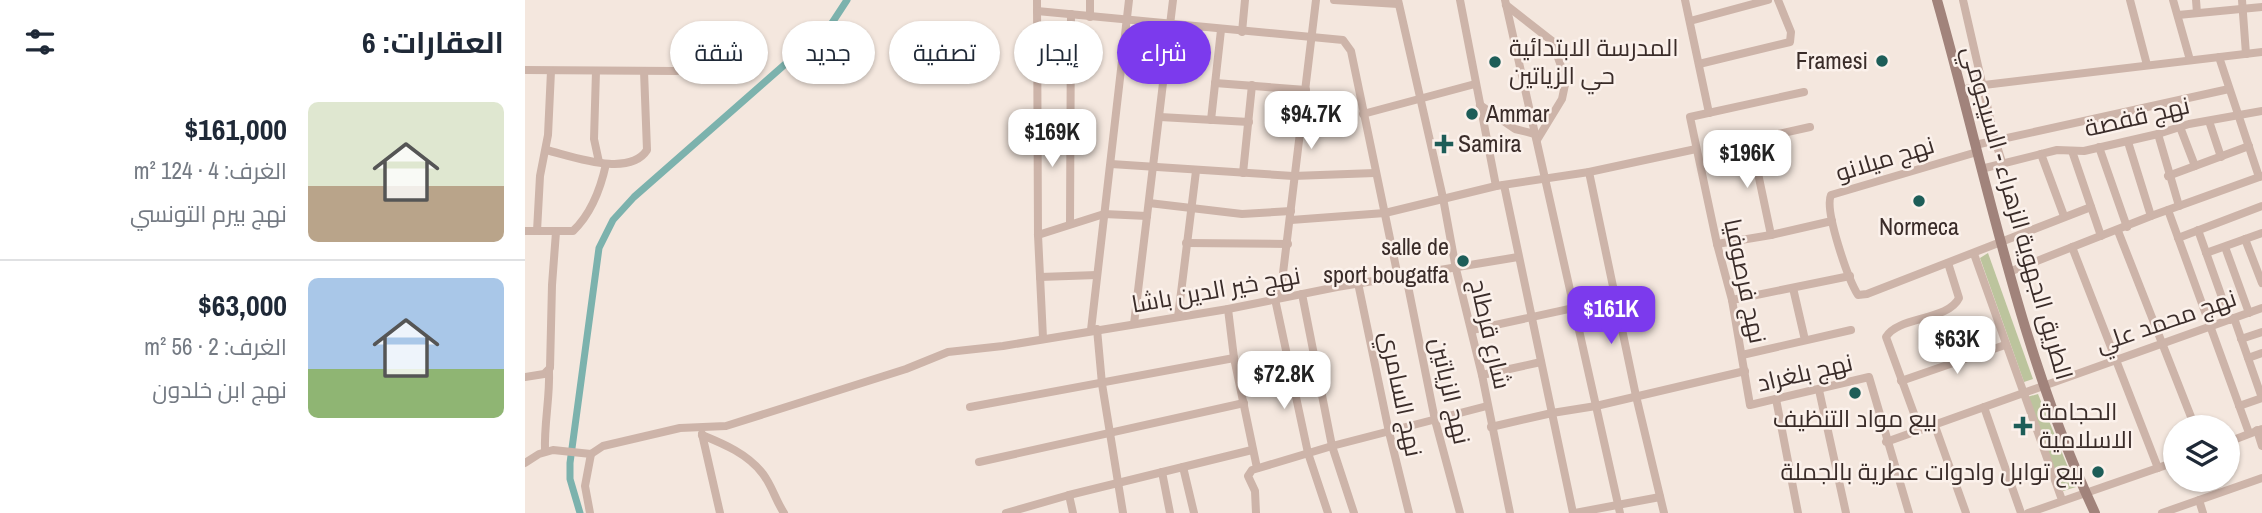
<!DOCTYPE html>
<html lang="ar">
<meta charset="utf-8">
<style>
:root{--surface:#fff;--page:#f6f6f7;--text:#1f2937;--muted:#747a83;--line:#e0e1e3;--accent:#7c3aed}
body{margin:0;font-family:"Archivo Narrow",Cairo,sans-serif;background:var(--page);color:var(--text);direction:rtl;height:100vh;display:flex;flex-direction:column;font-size:26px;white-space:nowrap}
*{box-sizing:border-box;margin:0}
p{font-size:23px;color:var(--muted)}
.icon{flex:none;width:38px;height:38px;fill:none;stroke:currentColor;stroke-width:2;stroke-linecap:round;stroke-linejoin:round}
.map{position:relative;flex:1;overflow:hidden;direction:ltr}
.sheet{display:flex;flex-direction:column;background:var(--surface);width:525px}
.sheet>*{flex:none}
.top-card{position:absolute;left:21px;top:21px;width:665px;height:63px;direction:rtl;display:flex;gap:14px}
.tools{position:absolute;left:1638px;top:415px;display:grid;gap:14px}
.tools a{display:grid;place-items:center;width:77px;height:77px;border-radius:50%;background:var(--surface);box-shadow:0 2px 5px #0004;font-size:35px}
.price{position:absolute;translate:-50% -60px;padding:0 16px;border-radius:14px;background:#fff;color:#222;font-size:23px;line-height:46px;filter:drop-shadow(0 2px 4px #0008)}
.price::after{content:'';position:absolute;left:50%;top:42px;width:21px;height:16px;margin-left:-10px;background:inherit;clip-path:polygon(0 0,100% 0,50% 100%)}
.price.selected{background:var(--accent);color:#fff}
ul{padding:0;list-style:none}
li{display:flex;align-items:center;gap:21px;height:175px;padding:0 21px}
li+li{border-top:2px solid var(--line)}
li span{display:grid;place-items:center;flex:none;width:196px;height:140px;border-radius:10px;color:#555}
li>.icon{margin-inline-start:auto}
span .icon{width:84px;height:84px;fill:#fffc;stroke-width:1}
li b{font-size:30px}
h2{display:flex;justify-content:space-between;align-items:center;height:84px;padding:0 21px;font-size:30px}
.tag{padding:0 24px;border-radius:32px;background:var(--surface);box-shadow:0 2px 5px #0004;font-size:24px;line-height:63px}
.tag.selected{background:var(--accent);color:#fff}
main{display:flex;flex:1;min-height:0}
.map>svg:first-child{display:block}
</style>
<main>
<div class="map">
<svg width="1737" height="513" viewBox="0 0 1737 513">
<rect width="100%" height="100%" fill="#f4e7de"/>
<!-- green -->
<g fill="#bcc49d">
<path d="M1463,253L1508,379L1499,382L1455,258Z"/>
<path d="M1513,394L1551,487L1538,491L1502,397Z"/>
</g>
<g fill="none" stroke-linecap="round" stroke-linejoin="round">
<!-- canal -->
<path stroke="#7cb2ad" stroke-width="7" d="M55,513L45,479V463L74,248L88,220L109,197L307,23L322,0"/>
<!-- street -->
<g stroke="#cdb4a9" stroke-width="8">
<path d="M512,0L513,235L518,338"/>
<path d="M565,0V17"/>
<path d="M809,0L873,4"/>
<path d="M873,0L918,198L931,269L957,375L985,513"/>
<path d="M935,0L971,186"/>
<path d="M980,0L1095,513"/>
<path d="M1160,0L1184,113"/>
<path d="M1438,0L1470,140L1477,162"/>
<path d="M1605,0L1622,65"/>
<path d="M1648,0L1665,60"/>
<path d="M1671,0L1672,13"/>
<path d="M1717,0L1721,54"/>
<path d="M981,5L1027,41L1041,80L1037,99L1012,140"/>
<path d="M512,11L818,40L826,51L873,277"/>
<path d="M1653,15L1737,7"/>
<path d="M1165,21L1243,0"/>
<path d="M717,32L720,0"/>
<path d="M1694,57L1734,177"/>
<path d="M1174,64L1265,42L1266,32L1253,0"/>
<path d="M0,70L150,71L200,67"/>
<path d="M71,71L69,139L74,162"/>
<path d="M690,83L781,90"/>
<path d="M1436,90L1459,85L1737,52"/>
<path d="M1279,92L1165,117L1192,244L1207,300L1225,405L1344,377L1384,513"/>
<path d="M955,105L990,129L1010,134"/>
<path d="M838,114L950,84"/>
<path d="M635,117L724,122"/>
<path d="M686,120L696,30"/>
<path d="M1684,121L1696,157"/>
<path d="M1655,127L1670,166"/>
<path d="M1633,134L1654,206"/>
<path d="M1603,142L1626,216"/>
<path d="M1450,145L1704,89"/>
<path d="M1574,147L1602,227"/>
<path d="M21,150C47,156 104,178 122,150L119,71"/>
<path d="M1547,151L1576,236"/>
<path d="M1452,152L1306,195C1299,210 1323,279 1333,295L1342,294L1566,207"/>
<path d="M1516,154L1539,216"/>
<path d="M586,164L768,176L850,173"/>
<path d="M1456,169L1532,150L1559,151L1633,134L1664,124L1737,111"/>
<path d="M1064,172L1111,396L1139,513"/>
<path d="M718,173L727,85"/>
<path d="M1643,176L1724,146"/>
<path d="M979,185L1048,513"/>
<path d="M624,203L717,214L766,211"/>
<path d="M1643,210L1724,433"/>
<path d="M766,220L860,213L971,186L1064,172L1171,149"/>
<path d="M545,223L546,14"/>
<path d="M1673,230L1705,320"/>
<path d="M0,231H48C66,214 76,187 81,164"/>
<path d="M12,231L15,176L23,135L26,71"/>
<path d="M1593,231L1670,427"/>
<path d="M513,235L579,214L622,216"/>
<path d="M1246,235L1226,140L1285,127"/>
<path d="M1653,238L1737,206"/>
<path d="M1720,239L1737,283"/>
<path d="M661,243L763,244"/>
<path d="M1192,244L1246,235L1307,221"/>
<path d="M1547,247L1633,468"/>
<path d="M1700,247L1724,313"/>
<path d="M1681,253L1737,233"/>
<path d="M1449,254L1537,500"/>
<path d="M1484,272L1626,216L1737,176"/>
<path d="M881,276L910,420L935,513"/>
<path d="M515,277L572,275"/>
<path d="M833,283L864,432L884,513"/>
<path d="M1268,288L1280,340"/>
<path d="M777,294L807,446L829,513"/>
<path d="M755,298L791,0"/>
<path d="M750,299L783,453L803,513"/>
<path d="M1207,300L1325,276"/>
<path d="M703,309L709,358L732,468"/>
<path d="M653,317L671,171"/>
<path d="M1709,318L1737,398"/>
<path d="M609,324L648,0"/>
<path d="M572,329L577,384L598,513"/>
<path d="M566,330L604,0"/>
<path d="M947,330L1090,299"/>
<path d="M1716,339L1737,332"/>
<path d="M1217,355L1326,330"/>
<path d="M1723,358L1737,353"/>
<path d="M957,375L1016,362"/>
<path d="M0,377L19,374L25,368L27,285L31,232"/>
<path d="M1376,381L1480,345"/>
<path d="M1294,390L1321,513"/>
<path d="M1251,399L1273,513"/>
<path d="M1714,406L1737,398"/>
<path d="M445,407L709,358"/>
<path d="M1459,407L1496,513"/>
<path d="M1410,426L1441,513"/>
<path d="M966,427L1027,413L1071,406L1220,371"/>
<path d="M1395,430L1361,337C1373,316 1423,321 1434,298L1423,263"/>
<path d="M1732,430L1737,446"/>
<path d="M177,434L195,513"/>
<path d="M177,435C199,444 223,454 238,474C247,486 251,501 259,513"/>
<path d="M1361,442L1737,308"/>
<path d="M1703,442L1737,429"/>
<path d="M20,451C19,423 25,398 24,371"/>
<path d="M454,462L719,403"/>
<path d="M0,463L14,454L28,450L66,454L78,446L155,428L201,426L381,369L423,352L478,346L703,309L812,287L993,257"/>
<path d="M658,467L669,513"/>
<path d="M637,472L645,513"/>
<path d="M544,495L548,513"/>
<path d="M1674,500L1678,513"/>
<path d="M65,513L60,486L66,454"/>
<path d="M481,513L544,495L727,450"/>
<path d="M731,513L730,491L723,476L727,470L807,446L962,406"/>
<path d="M1050,513L1135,497"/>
<path d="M1503,513L1650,462"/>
<path d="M1637,513L1737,478"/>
</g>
<!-- secondary -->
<path stroke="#a1837b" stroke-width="10" d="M1412,0C1461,173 1493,348 1570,513"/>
</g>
<!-- markers -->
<g fill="#1d5d58" stroke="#fbf1eb" stroke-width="2.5">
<circle cx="1357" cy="61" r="7"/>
<circle cx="970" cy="62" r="7"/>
<circle cx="947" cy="114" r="7"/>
<path d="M915.5 133.5h7v7h7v7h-7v7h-7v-7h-7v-7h7z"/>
<circle cx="1394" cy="201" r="7"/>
<circle cx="938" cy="261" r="7"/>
<circle cx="1330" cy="393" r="7"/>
<path d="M1494.5 415.5h7v7h7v7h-7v7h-7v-7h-7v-7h7z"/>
<circle cx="1573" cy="472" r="7"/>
</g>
<g text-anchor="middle" stroke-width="5" stroke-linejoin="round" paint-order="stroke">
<!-- poi labels -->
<g font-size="24" fill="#3a2c29" stroke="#fbf1eb" text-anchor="start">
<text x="984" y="56">المدرسة الابتدائية<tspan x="984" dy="28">حي الزياتين</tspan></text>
<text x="1343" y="69" text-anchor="end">Framesi</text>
<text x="961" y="122">Ammar</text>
<text x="933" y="152">Samira</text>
<text x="1394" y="235" text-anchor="middle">Normeca</text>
<text x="924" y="255" text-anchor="end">salle de<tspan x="924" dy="28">sport bougatfa</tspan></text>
<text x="1514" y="420">الحجامة<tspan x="1514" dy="28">الاسلامية</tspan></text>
<text x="1330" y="427" text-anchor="middle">بيع مواد التنظيف</text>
<text x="1559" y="480" text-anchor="end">بيع توابل وادوات عطرية بالجملة</text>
</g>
<!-- street labels -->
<g font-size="24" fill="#3a2c29" stroke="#fbf1eb">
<text transform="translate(1612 117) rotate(-13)" y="8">نهج قفصة</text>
<text transform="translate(1360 159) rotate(-17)" y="8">نهج ميلانو</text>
<text transform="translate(1492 213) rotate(74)" y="8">الطريق الجهوية الزهراء - السيجومي</text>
<text transform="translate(1220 281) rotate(78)" y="8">نهج فرصوفيا</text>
<text transform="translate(691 290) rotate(-10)" y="8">نهج خير الدين باشا</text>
<text transform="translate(1641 321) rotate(-19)" y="8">نهج محمد علي</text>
<text transform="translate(965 334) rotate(77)" y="8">شارع قرطاج</text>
<text transform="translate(1280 373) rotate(-13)" y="8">نهج بلغراد</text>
<text transform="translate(925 391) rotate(77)" y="8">نهج الزياتين</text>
<text transform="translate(876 394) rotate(78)" y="8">نهج السامري</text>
</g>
</g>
</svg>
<div class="tools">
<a><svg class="icon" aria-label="layers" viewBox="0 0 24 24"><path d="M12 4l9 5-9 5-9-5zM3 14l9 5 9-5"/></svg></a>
</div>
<b class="price" style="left:786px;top:151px">$94.7K</b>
<b class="price" style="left:527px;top:169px">$169K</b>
<b class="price" style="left:1222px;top:190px">$196K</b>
<b class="price selected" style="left:1086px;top:346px">$161K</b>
<b class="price" style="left:1432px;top:376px">$63K</b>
<b class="price" style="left:759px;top:411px">$72.8K</b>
<div class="top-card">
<a class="tag selected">شراء</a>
<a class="tag">إيجار</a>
<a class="tag">تصفية</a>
<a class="tag">جديد</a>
<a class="tag">شقة</a>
</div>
</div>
<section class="sheet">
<h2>العقارات: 6<svg class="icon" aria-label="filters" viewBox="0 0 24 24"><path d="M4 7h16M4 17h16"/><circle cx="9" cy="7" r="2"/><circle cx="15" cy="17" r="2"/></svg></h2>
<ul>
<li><span style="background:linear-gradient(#dfe7d0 60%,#b9a48a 0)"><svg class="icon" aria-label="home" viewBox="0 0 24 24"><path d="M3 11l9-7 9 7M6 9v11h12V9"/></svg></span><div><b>$161,000</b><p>الغرف: 4 · 124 m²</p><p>نهج بيرم التونسي</p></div></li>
<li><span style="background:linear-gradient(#a9c7e8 65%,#8fb573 0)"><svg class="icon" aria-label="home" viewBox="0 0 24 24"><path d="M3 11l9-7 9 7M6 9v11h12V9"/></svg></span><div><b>$63,000</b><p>الغرف: 2 · 56 m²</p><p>نهج ابن خلدون</p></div></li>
</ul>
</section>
</main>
